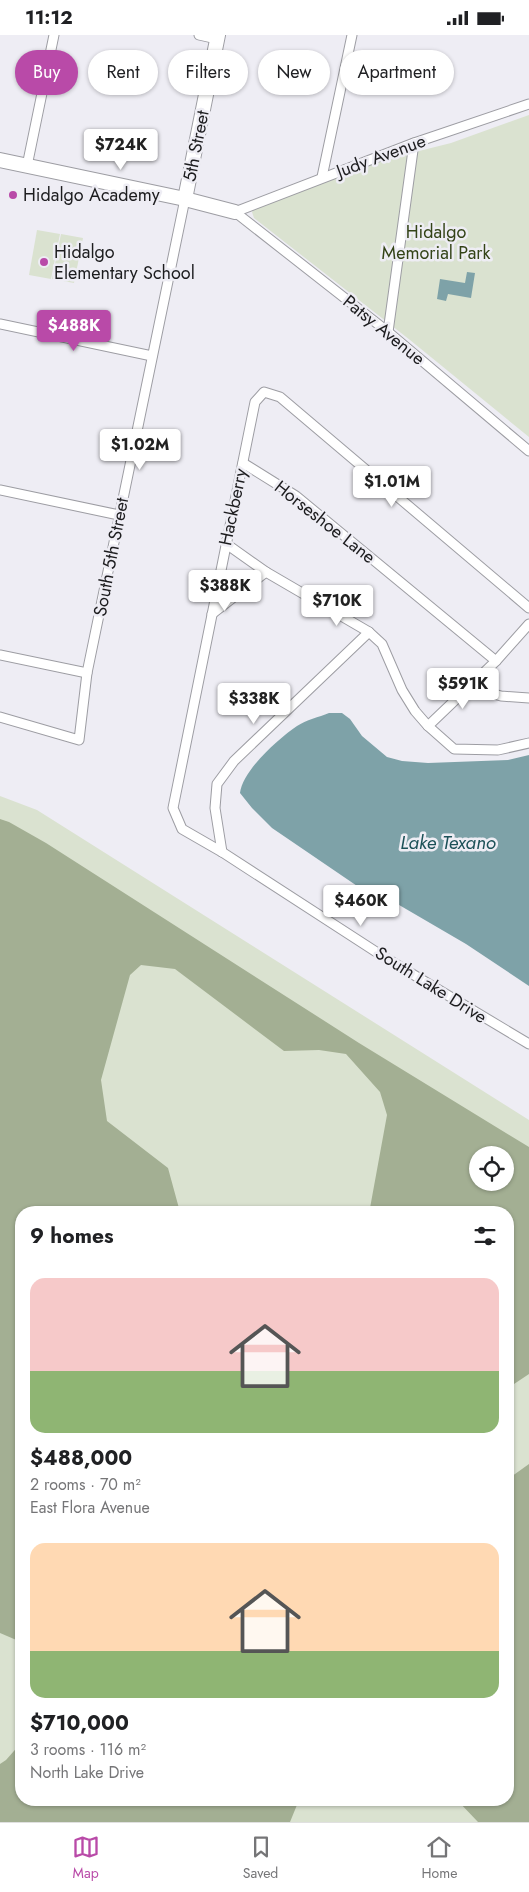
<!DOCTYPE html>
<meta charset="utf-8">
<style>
:root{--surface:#fff;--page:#f2f2f2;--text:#202124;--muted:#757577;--line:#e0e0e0;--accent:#b94aa8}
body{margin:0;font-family:Jost,sans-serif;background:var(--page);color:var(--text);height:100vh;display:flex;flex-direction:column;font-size:19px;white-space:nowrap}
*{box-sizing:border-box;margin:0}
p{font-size:16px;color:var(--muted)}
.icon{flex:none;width:28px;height:28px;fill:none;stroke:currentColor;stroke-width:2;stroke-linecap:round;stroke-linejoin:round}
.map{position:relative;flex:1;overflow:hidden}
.side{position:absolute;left:15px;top:1171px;width:499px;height:600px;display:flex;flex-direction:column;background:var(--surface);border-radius:20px;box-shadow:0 1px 4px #0004}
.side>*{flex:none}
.guide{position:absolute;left:15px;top:15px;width:500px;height:45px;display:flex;gap:10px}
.tools{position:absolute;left:469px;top:1111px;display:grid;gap:10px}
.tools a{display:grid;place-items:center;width:45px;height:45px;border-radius:50%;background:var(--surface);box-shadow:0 1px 4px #0004;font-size:25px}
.price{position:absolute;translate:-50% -42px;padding:0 11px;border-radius:5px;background:#fff;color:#222;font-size:16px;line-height:32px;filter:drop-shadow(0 1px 2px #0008)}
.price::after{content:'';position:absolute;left:50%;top:30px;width:15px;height:11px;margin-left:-8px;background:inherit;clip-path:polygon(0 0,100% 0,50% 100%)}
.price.selected{background:var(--accent);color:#fff}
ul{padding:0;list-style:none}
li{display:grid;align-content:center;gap:10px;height:265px;padding:0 15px}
li span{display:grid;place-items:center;height:155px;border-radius:15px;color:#555}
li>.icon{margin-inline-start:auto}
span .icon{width:90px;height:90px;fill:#fffc;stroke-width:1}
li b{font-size:21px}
h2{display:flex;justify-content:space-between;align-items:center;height:60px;padding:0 15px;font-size:21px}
.pill{padding:0 18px;border-radius:22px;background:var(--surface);box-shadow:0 1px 4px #0004;font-size:18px;line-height:45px}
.pill.selected{background:var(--accent);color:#fff}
.status{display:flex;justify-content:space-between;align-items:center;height:35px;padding:0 25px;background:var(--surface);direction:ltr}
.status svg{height:14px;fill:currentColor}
.tab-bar{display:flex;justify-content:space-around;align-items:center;height:70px;border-top:1px solid var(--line);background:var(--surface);font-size:14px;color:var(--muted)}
.tab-bar a{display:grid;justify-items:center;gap:2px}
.tab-bar .selected{color:var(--accent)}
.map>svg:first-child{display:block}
</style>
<div class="status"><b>11:12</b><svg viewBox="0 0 49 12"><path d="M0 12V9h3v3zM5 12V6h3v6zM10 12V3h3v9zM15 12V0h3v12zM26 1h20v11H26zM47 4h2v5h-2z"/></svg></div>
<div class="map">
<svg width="529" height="1787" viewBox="0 0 529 1787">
<rect width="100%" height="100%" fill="#eeedf4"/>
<!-- green -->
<g fill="#dae2d0" fill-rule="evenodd">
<path d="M529,80V402L410,305L254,183L252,177L254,173L387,124L451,108Z"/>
<path d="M37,195L60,199L51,244L29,240Z"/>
<path d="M61,199L83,203L74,248L52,244Z"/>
<path d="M0,761L37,775L529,1085V1787H0ZM478,1120H505V1148H478ZM21,1178H508V1765H21Z"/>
</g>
<!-- forest -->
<g fill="#a3af93" fill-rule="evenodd">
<path d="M0,784L9,787L46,808L359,1008L529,1112V1339L508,1353V1178L371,1177L370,1173L387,1080L380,1057L346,1019L319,1015L284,1016L175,934L141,930L130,940L101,1045L107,1086L168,1133L180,1177L21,1178V1607L0,1598ZM478,1120H505V1148H478Z"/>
<path d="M529,1429V1787H478L457,1765H508V1444Z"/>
<path d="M21,1708V1765H299L290,1787H0V1729L6,1725Z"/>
</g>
<!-- water -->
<g fill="#7ea2a8">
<path d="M467,237L475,238L471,263L448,259L446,266L437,264L440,244L465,248Z"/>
<path d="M329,678H342L350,684L362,701L387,722L402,726L428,728L508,725L529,720V951L466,909L394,867L363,855L272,793L252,773L240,758C243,735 278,704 297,691C306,685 319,682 329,678Z"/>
</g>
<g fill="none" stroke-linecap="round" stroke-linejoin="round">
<defs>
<g id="street">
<path d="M199,0L217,4"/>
<path d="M27,131L54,0"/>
<path d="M322,142L352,0"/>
<path d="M235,177L388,297L529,416"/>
<path d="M235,177L414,108L529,69"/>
<path d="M0,289L152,321"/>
<path d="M388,297L414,108"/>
<path d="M243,428L296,461L496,626"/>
<path d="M0,455L119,480"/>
<path d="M225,508L266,537L369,597L382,609L402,655L415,676L428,691"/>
<path d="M529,573L280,362L264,357L255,367L173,773L182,794L222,817L384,922L529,1009"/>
<path d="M212,579L266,537"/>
<path d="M529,589L496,626L428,691L454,714L498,715L529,708"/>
<path d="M0,620L87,638"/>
<path d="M469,652L501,661L529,663"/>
<path d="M0,682L79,705L87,638L185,164"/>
<path d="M222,817L215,773L217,749L234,726L369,597"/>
</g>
<g id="secondary">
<path d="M0,125L185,164L235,177"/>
<path d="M185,164L218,0"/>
</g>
</defs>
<!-- street casing -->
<use href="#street" stroke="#9d9da3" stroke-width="11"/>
<!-- secondary casing -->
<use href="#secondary" stroke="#9d9da3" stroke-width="16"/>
<!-- street -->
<use href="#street" stroke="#fff" stroke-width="9"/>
<!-- secondary -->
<use href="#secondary" stroke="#fff" stroke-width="14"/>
</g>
<!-- markers -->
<g fill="#b94aa8" stroke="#eeedf4" stroke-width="2">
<circle cx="13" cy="160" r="5"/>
<circle cx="44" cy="227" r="5"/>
</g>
<g text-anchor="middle" stroke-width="5" stroke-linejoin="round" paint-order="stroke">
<!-- street labels -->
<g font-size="18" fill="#1c1c1e" stroke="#eeedf4">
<text transform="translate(196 111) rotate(-79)" y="6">5th Street</text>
<text transform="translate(381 121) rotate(-20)" y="6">Judy Avenue</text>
<text transform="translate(384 295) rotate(39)" y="6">Patsy Avenue</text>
<text transform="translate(233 472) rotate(-78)" y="6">Hackberry</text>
<text transform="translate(325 487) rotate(38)" y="6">Horseshoe Lane</text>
<text transform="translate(111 522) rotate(-79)" y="6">South 5th Street</text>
<text transform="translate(431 950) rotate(32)" y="6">South Lake Drive</text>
</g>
<!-- poi labels -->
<g font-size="18" fill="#1c1c1e" stroke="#eeedf4" text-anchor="start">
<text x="23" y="166">Hidalgo Academy</text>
<text x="54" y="223">Hidalgo<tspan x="54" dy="21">Elementary School</tspan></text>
</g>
<!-- park labels -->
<g font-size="18" fill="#334317" stroke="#eeedf4">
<text x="436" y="203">Hidalgo<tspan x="436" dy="21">Memorial Park</tspan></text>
</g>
<!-- water labels -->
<g font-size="19" font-style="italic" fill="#1c5158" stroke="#eeedf4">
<text x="448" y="814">Lake Texano</text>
</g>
</g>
</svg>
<div class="tools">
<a><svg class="icon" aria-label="locate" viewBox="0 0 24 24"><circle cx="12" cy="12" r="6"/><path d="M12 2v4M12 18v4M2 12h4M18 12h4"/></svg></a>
</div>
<b class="price" style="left:121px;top:136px">$724K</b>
<b class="price selected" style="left:74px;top:317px">$488K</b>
<b class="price" style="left:140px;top:436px">$1.02M</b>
<b class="price" style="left:392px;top:473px">$1.01M</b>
<b class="price" style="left:225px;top:577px">$388K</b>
<b class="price" style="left:337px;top:592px">$710K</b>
<b class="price" style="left:463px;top:675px">$591K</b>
<b class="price" style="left:254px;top:690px">$338K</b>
<b class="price" style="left:361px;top:892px">$460K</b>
<div class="guide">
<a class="pill selected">Buy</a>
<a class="pill">Rent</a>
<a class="pill">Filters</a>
<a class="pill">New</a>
<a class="pill">Apartment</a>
</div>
<section class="side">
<h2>9 homes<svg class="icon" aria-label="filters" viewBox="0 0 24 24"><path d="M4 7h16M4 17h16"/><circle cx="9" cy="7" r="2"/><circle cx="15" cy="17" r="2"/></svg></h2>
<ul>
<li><span style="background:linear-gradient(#f6c9c9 60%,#8fb573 0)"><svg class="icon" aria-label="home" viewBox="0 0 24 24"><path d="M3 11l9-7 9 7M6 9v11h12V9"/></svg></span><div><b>$488,000</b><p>2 rooms · 70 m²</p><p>East Flora Avenue</p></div></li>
<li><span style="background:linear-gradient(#ffd9b3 70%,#8fb573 0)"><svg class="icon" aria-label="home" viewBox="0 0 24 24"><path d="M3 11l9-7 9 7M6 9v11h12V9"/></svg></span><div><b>$710,000</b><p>3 rooms · 116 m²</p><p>North Lake Drive</p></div></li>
</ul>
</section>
</div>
<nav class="tab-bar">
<a class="selected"><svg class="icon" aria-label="map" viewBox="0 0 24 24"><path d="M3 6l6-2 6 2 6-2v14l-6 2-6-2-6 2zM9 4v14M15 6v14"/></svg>Map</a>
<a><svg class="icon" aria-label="saved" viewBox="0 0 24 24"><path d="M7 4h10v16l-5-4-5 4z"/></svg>Saved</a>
<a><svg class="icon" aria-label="home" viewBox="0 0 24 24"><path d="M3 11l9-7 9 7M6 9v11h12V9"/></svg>Home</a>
</nav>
